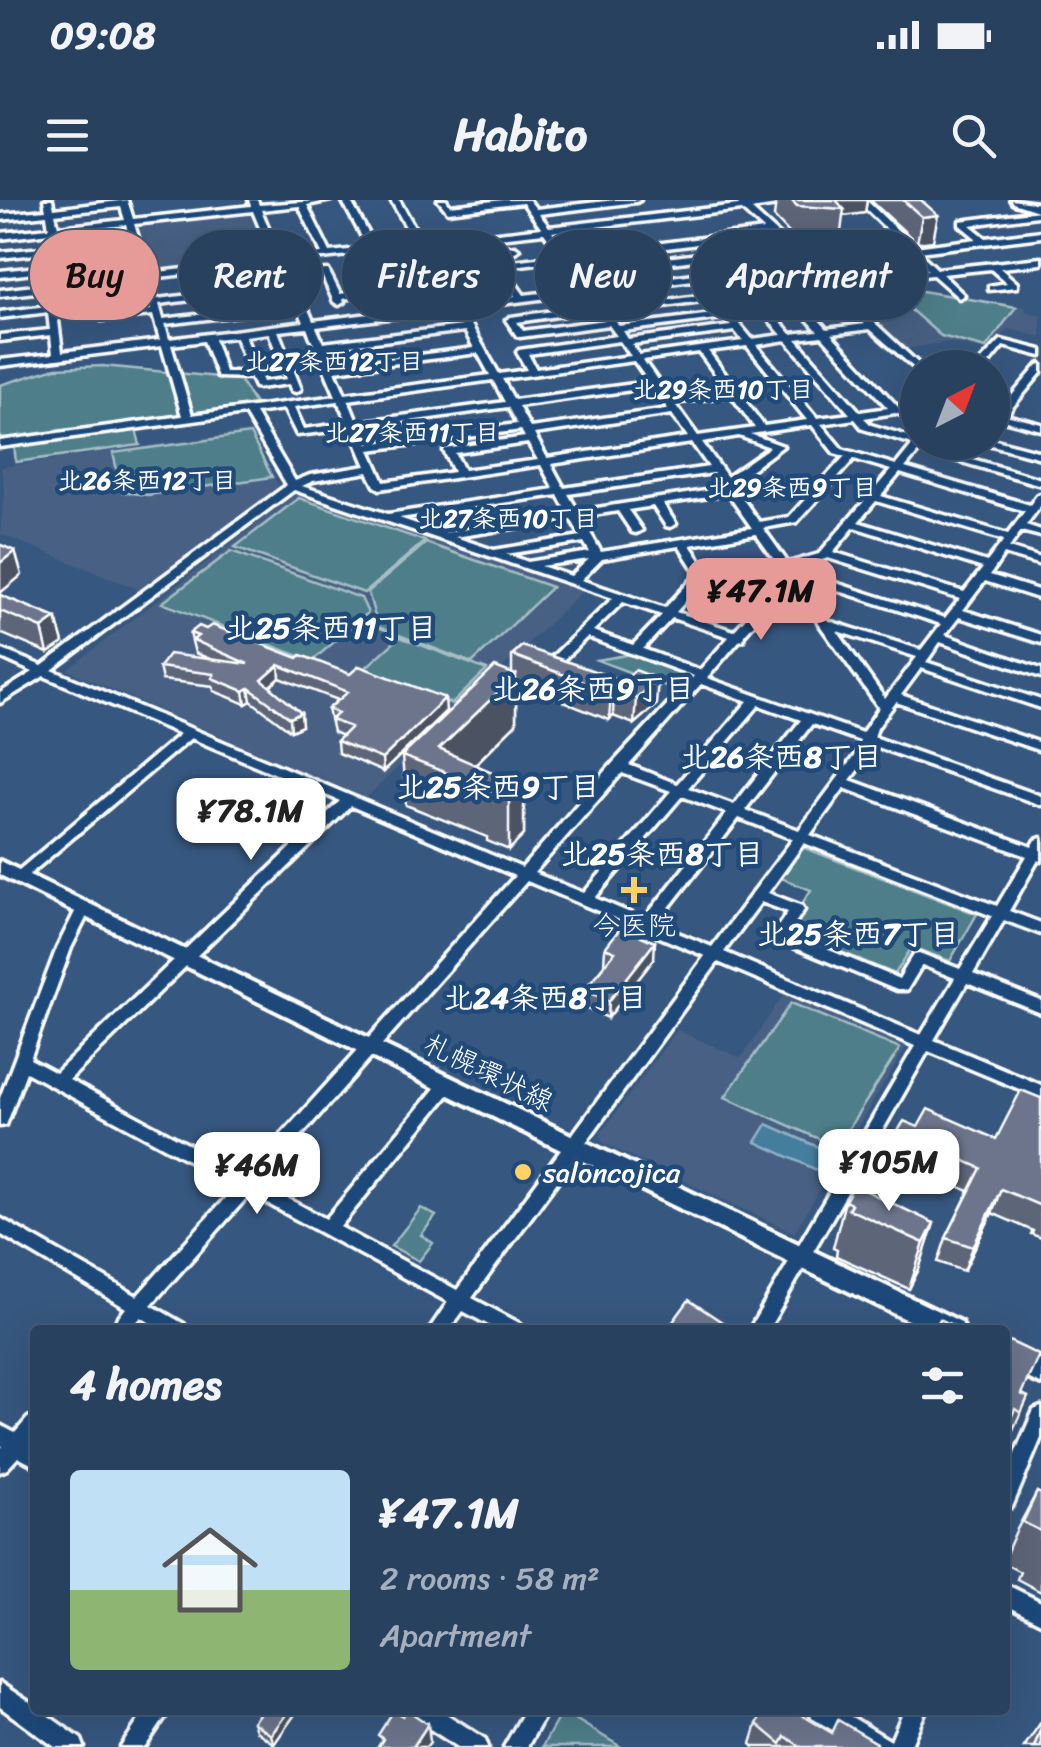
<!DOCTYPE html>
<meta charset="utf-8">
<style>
:root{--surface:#28415f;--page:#304865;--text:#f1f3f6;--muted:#a5afbd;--line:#445a74;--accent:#e69b98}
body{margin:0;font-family:Sriracha,"Klee One",sans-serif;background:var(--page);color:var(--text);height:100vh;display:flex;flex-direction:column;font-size:38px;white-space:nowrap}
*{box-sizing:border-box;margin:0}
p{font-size:32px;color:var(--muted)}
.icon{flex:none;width:55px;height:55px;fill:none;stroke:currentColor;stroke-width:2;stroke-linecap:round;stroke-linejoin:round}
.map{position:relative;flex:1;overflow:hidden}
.panel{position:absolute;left:30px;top:1125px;width:980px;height:390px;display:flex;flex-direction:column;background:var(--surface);border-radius:10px;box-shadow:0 10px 40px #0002,0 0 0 2px var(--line)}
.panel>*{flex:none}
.guide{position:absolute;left:30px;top:30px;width:982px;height:90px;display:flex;gap:20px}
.needle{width:65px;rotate:42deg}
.tools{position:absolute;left:900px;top:150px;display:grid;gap:20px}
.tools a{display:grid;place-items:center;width:110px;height:110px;border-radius:50%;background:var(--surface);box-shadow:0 10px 40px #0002,0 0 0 2px var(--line);font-size:50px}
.price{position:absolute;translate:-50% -85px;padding:0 22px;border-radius:20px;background:#fff;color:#222;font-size:32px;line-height:65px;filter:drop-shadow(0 2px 5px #0008)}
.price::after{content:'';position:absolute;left:50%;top:60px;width:30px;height:22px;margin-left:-15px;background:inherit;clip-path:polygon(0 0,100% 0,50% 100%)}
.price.active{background:var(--accent);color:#111}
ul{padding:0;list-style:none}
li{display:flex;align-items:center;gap:30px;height:250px;padding:0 40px}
li span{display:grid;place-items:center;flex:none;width:280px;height:200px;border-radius:10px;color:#555}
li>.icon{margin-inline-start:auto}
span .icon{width:120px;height:120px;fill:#fffc;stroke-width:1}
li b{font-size:42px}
h2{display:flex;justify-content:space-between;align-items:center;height:120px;padding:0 40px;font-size:42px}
.pill{padding:0 35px;border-radius:45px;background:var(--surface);box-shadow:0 10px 40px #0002,0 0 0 2px var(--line);font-size:35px;line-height:90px}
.pill.active{background:var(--accent);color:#111}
.status{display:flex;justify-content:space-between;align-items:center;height:70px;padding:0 50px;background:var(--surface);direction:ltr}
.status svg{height:28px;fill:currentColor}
header{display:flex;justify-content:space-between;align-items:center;height:130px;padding:0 40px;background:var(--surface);font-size:45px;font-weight:700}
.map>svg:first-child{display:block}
</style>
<div class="status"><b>09:08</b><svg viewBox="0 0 49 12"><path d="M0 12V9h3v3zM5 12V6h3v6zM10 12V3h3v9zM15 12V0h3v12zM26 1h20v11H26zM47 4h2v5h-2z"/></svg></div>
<header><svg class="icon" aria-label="menu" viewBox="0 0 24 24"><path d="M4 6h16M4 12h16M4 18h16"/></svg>Habito<svg class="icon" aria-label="search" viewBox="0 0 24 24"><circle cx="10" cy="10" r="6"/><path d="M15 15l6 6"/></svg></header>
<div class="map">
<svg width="1041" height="1547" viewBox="0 0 1041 1547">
<rect width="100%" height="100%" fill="#36577f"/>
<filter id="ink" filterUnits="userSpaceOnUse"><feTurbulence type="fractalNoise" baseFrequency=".01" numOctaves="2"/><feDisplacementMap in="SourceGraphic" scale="20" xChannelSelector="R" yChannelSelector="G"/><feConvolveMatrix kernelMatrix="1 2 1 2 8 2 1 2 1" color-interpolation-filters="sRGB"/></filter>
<g filter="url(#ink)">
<!-- built -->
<g fill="#466083">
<path d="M251,10L271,57L155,70L138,23Z"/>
<path d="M860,80L1027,107L1025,111L1041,115V137L1008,129L989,152L948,142L907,149L836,84Z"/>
<path d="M250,231L280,288L140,390L0,334L4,290L1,267Z"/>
<path d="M296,293L584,390L365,599L67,470Z"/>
<path d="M784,794L907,846L794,1033L603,943L600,934L677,830L741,858Z"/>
</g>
<!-- green -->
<g fill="#4e7e89" stroke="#a6bec4" stroke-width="2.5">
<path d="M277,64L285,84L232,91L225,70Z"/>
<path d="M881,84L1016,107L986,148L941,136Z"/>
<path d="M103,166L239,179L255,204L134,221L140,245L16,262L13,237L0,238V185L56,168Z"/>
<path d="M250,234L272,277L148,295L122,292L113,253Z"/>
<path d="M299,298L425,341L364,393L235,347Z"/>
<path d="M426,343L552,387L472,463L378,427L368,392Z"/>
<path d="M231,351L361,398L368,413L312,461L162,403Z"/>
<path d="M400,437L487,470L452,504L364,469Z"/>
<path d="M638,453L692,472L671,488L597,460Z"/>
<path d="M802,647L977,714L950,761L912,747L895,774L785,729L811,690L781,678Z"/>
<path d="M791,803L900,848L837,947L725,897Z"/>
<path d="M421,1008L436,1016L421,1035L433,1043L419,1061L391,1046Z"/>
<path d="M562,1511L621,1547H542Z"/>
</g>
<!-- water -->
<path fill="#457d9e" stroke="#8fb1c5" stroke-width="2.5" d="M767,924L836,955L825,974L756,942Z"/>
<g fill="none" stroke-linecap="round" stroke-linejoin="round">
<defs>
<g id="minor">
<path d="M44,0H52L54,9L127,0L133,19L251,6L249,0H257L259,5L331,0L307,5L330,52L368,48L342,0H350L376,47L415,43L391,0H399L423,42L541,28L523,3L448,12L438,0H446L450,6L503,0H529L536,9L615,0H640L636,2L539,14L549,27L738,5L741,1L746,4L810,0L751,9L807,60L906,48L857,0H866L915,47L977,39L960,25V21L1040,11V15L1037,16L970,25L986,38L1041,31V37L919,52L937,69L1041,58V64L1000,68L1017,83V87L989,90V86L1007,83L991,69L942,74L964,95L959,98L933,75L834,85L921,166L923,168H918V171L870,129L831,134L899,208L918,213V219L895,213L864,218L871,225L918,239V242H926L924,245L1041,279V285L920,250L905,268L1030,305L1037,295L1041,294V305L1026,325L1041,330V336L1021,331L1009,348L1041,358V365L1004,354L990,375L1041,391V399L985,381L963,410L1041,435V443L959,417L945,435L1041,469V477L940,442L926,462L1041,500V508L921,468L901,495L1041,543V551L896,502L877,528L874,537L1041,596V605L871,545L868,556L850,580L1032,647L1036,640L1041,638V661L1038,660L1009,711L1041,723V734L1004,720L973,774L1041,801V813L967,783L934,840L1041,885V898L928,851L768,1130H749L915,846L718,762L472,1098L521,1124L524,1130H498L463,1111L449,1130H429L448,1102L250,994L151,1105L184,1124L187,1130H162L141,1117L129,1130H109L126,1108L0,1034V1018L137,1096L236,986L26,872L8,920L6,925L0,926V898L57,748L79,704L84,703L91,708L71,748L30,859L56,873L340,601L191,538L24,679H14L12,676L180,534L44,476L0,503V493L33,472L0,457V449L42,466L287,285L245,214L0,247V241L182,216L162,146L0,166V160L53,154L51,135L0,141V135L50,130L48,112L0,118V112L47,106L45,91L0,96V90L60,83L58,70L0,77V71L57,65L54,52L0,58V52L53,47L50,33L0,39V33L49,28L47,15L0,20V14L46,10ZM299,6L322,53L281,58L261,10ZM121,7L125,20L58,27L55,14ZM742,10L764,30L569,55L552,32ZM253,11L273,59L149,73L134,24ZM126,25L141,74L69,82L59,32ZM544,33L560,55L481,65L476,56L515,52L519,49L515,46L467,52L466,54L472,66L465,67V71L496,68L515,96L459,103L426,46ZM769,35L779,44L578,69L572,60ZM418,47L426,63L354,70L350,73L354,76L429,68L437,81L340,94L328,70L292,72L288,62ZM784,49L798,61L591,87L582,74ZM910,53L928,70L828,80L812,65ZM563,60L583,88L524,95L504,67ZM279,63L287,83L157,99L151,78ZM803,66L865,124L827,129L773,70ZM764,71L818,131L791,134L739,74ZM322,75L334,102L339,105L344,102L342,99L440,86L450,104L313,121L294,77ZM730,75L782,135L752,139L702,79ZM142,79L151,110L108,115L101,84ZM693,80L706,95L606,108L595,92ZM92,85L101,120L153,115L160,140L62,152L54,90ZM290,88L296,103L163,119L159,104ZM586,93L595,105L511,117L506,120L517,136L520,137L609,125L617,136L519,150L517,152L527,170L499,174L462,109ZM710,100L720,113L619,126L610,113ZM298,108L304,122L169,139L165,124ZM453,110L462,126L323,143L316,127ZM598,110L605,120L523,131L517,122ZM724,118L731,126L628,139L623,131ZM307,128L336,196L192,215L171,145L204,141L218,177L251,178L255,187L259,188L289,184L292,191L296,192L301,189L278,131ZM465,131L474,148L333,166L325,148ZM735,131L743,141L639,155L632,144ZM269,133L287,179L263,182L245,136ZM822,136L888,208L860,212L796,139ZM236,137L249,172H225L214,139ZM786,140L850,214L817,218L756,145ZM620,141L631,156L536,169L528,154ZM747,146L807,220L764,226L708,151ZM699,152L727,190L670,198L643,160ZM478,153L490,175L345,194L335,171ZM634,161L649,182L514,200L502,179ZM493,180L505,202L357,222L348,200ZM653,187L668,209L530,228L518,206ZM731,195L755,228L698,236L674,203ZM338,201L348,223L304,229L294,207ZM508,207L517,224L367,244L360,228ZM284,209L297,235L350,229L366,266L310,275L295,281L255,213ZM672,214L688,237L547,258L534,234ZM855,219L863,229L913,244L896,265L842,249L821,224ZM812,225L834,253L845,256L789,317L759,322L732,284L783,246L750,234ZM521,230L525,237L445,249L444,251L454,272L384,282L370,250ZM739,236L770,247L727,277L702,242ZM528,243L538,260L464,270L455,253ZM692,243L709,267L564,288L551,264ZM854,259L891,270L819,354L788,363L763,328L797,322ZM541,265L554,289L388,314L302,286L313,281L368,272L375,286L380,289ZM713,273L724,288L578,311L568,294ZM900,273L1025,311L1008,334L881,296ZM294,290L613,398L551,458V464H559L587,437L694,476L613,563L522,668L52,470ZM728,294L752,328L601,352L581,317L618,311L632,332L636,333L642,330L628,310L653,306L666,326L670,327L676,324L663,304ZM558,295L568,313L443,333L399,318ZM876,301L1004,340L987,362L858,322ZM571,319L581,336L494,350L455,337ZM854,327L983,368L964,392L833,352ZM756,334L785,375L734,431L676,412L709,374L690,345ZM584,342L590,352L528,362L506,354ZM679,346L697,374L665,408L581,380L602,359ZM828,358L960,399L945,418L792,369ZM589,359L571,376L541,366ZM799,378L941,424L921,450L829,421ZM790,383L879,508L862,533L707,478L739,441L743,440L744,435ZM623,402L662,415L633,445L593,431ZM672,418L729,437L700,470L643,449ZM837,431L917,457L885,499ZM701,484L748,501L677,584L629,565ZM759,505L801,520L734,605L688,588ZM812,524L860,541L855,555L799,630L745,610ZM622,573L671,591L584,693L534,673ZM844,588L1027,656L997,706L810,635ZM682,596L727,613L644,719L595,698ZM351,606L515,676L245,975L69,880ZM739,618L793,639L712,747L656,724ZM804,643L992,716L960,769L919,753L914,754L899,779L788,733L804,710L802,706L768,693ZM527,681L705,756L457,1090L340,1027L453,889L455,885L453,881H441L326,1019L259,983ZM761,702L788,712L772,735L774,739L897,790H907L922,765L955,778L921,835L724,752Z"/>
<path d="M1001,140L1041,150V156L1003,146L985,168H974Z"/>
<path d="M1041,164V173L1006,215L1041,224V230L992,217V211L998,212L1038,165Z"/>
<path d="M992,239L1041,252V258L988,244L987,242H992Z"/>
<path d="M1041,1207V1238L1012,1307L1005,1309V1277L1034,1210Z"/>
<path d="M35,1215V1238L30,1243L35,1246V1266L18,1257L7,1269L0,1272V1249L3,1246L0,1245V1225L15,1233L28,1218Z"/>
<path d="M1005,1384L1041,1402V1423L1005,1405Z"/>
<path d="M0,1483L35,1506V1510H40L81,1539L84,1547H55L0,1507Z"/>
<path d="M146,1510H170L145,1547H121Z"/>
<path d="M410,1510H440L485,1539L488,1547H458L413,1518Z"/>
<path d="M525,1510H548L527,1547H504Z"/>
<path d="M809,1510H840L891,1541L904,1510H926L910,1547H862L812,1518Z"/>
</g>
<g id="major">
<path d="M0,661L961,1122L964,1130H928L0,675Z"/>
<path d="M1005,1145L1041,1161V1184L1005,1168Z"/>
</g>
<path id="highway" d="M1011,0L1041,4V12L1013,3Z"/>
</defs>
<!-- minor casing -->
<use href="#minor" stroke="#fff" stroke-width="7"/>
<!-- major casing -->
<use href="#major" stroke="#fff" stroke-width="8"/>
<!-- highway casing -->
<use href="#highway" stroke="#fff" stroke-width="8"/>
<!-- minor -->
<use href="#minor" fill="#1f4a7a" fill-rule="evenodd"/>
<!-- major -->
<use href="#major" fill="#1f4a7a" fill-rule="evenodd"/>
<!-- highway -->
<use href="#highway" fill="#1f4a7a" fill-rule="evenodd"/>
</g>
<!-- wall -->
<g fill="#5d6578" stroke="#fff" stroke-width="2.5">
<path d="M776,0H867L865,13L843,16L840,40L793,37L774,17Z"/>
<path d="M870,0H921L933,41L917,43Z"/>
<path d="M0,395L56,418L63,443L48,453L0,433Z"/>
<path d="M190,433L298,458L446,511L383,572L338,553L337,541L342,536L333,532L328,509L338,500L280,478L270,487L301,513L302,526L291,531L251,501L246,504L214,491L213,486L162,480L159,467L210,459L195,453Z"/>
<path d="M522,446L656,505L634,524L613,516L609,520L516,483V524L475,565L524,586V635L509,650L487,641V637L406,605L402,556L512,474V455Z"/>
<path d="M605,748L654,759L608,818L583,807L584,790L604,765Z"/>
<path d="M1041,898V1038L1031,1034L1033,1031L992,1013L964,1071L938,1062L946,1038L969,991L891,956L898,931L918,927L996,939Z"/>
<path d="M845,1001L934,1023L919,1069L909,1089L836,1056L837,1050L833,1048Z"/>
<path d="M1005,1139L1021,1194L1028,1197L1006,1245L1005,1244Z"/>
<path d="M1037,1292L1041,1294V1392L1017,1379L1020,1372L1005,1364V1356L1015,1333Z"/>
<path d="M262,1510H298L274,1544L256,1531L253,1522Z"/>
<path d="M1041,1522V1547H1024Z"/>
<path d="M757,1524L832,1533L875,1547H754L751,1544Z"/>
</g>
<!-- shaded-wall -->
<g fill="#4c5262" stroke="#fff" stroke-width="2.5">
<path d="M831,0H867L865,13L843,16L844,9Z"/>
<path d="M938,15L933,41L917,43L922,17Z"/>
<path d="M15,351L22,375L0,393V363Z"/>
<path d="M56,418L63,443L48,453L42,428Z"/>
<path d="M279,465L280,478L264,492L262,480Z"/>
<path d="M516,475V524L461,578L439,549Z"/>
<path d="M658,479L656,505L634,524L636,498Z"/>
<path d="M249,488L251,501L246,504L244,491Z"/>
<path d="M614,489L613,516L609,520L611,493Z"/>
<path d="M445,498L446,511L383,572L382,559Z"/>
<path d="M301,513L302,526L291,531L290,518Z"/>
<path d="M524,586V635L509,650V601Z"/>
<path d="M655,742L654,759L608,818L609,801Z"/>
<path d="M1001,989L992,1013L964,1071L973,1047Z"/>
<path d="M934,1023L919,1069L909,1089L924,1043Z"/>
<path d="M289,1510H298L274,1544L271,1535Z"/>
<path d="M428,1524L430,1542L426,1547H413Z"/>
</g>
<!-- building -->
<g fill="#6c758c" stroke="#fff" stroke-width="2.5">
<path d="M791,0H836L844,9L797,6Z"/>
<path d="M903,0H921L938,15L922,17Z"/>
<path d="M1,345L15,351L0,363V346Z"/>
<path d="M0,395L56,418L42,428L0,411Z"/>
<path d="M212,425L298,458L301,455L350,474L359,466L445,498L382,559L337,541L351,527L331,520L338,513L328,509L348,492L279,465L262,480L301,513L290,518L249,488L244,491L212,478L214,474L159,467L169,454L248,464L193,440L198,436L190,433L199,426L206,429Z"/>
<path d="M522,446L623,481L635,470L658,479L636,498L614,489L611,493L512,455Z"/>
<path d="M495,467L516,475L439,549L524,586L509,601L486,591L489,589L402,556Z"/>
<path d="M621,727L655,742L609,801L584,790L615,752L605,748Z"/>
<path d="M1021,890L1041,898V1006L1001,989L973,1047L946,1038L981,968L898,931L904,921L918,927L928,909L996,939Z"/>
<path d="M854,985L934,1023L924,1043L848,1009L851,1004L845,1001Z"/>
<path d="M689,1100L725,1124L722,1130H667Z"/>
<path d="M940,1119L962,1130H934Z"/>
<path d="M1005,1139L1039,1155L1021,1194L1028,1197L1021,1213L1015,1209L1008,1224L1005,1222Z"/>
<path d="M1037,1292L1041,1294V1331L1023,1322Z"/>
<path d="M262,1510H289L271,1535L253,1522Z"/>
<path d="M394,1510L403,1516L407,1510L428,1524L413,1547H378L383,1539L378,1535Z"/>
<path d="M764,1510H793L832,1533L838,1520L877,1543L875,1547H801L785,1536L781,1544L757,1524Z"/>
<path d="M1041,1528V1547H1034Z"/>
</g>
</g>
<!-- markers -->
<g fill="#ffd166" stroke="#1f4a7a" stroke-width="4">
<path d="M629 675h10v10h10v10h-10v10h-10v-10h-10v-10h10z"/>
<circle cx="523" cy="972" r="10"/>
</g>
<g text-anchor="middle" stroke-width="9" stroke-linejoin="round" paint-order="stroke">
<!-- far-neighbourhood labels -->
<g font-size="25" font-weight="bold" fill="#fff" stroke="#1f4a7a">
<text x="334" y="170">北27条西12丁目</text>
<text x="723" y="198">北29条西10丁目</text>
<text x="412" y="241">北27条西11丁目</text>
<text x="147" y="289">北26条西12丁目</text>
<text x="792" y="296">北29条西9丁目</text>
<text x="508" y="327">北27条西10丁目</text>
</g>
<!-- poi labels -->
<g font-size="28" fill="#fff" stroke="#1f4a7a">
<text x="634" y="735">今医院</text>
<text x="543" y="982" text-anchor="start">saloncojica</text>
</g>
<!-- street labels -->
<g font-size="28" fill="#fff" stroke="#1f4a7a">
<text transform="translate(489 872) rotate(26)" y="10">札幌環状線</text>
</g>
<!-- neighbourhood labels -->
<g font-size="30" font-weight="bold" fill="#fff" stroke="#1f4a7a">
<text x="331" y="438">北25条西11丁目</text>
<text x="593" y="499">北26条西9丁目</text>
<text x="781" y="567">北26条西8丁目</text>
<text x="498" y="597">北25条西9丁目</text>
<text x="662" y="664">北25条西8丁目</text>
<text x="858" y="744">北25条西7丁目</text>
<text x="545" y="808">北24条西8丁目</text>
</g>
</g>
</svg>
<div class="tools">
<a><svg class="needle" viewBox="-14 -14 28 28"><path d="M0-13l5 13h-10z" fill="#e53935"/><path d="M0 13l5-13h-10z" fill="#a5afbd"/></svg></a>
</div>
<b class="price active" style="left:761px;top:443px">¥47.1M</b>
<b class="price" style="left:251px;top:663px">¥78.1M</b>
<b class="price" style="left:889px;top:1014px">¥105M</b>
<b class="price" style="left:257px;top:1017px">¥46M</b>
<div class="guide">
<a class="pill active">Buy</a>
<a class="pill">Rent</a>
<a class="pill">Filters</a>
<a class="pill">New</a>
<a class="pill">Apartment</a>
</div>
<section class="panel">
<h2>4 homes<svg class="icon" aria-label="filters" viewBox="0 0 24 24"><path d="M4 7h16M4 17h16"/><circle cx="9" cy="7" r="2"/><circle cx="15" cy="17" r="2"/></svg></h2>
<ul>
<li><span style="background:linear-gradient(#bfe0f5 60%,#8fb573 0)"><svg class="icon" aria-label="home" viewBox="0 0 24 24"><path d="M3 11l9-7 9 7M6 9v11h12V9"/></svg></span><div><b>¥47.1M</b><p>2 rooms · 58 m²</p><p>Apartment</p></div></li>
</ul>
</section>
</div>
